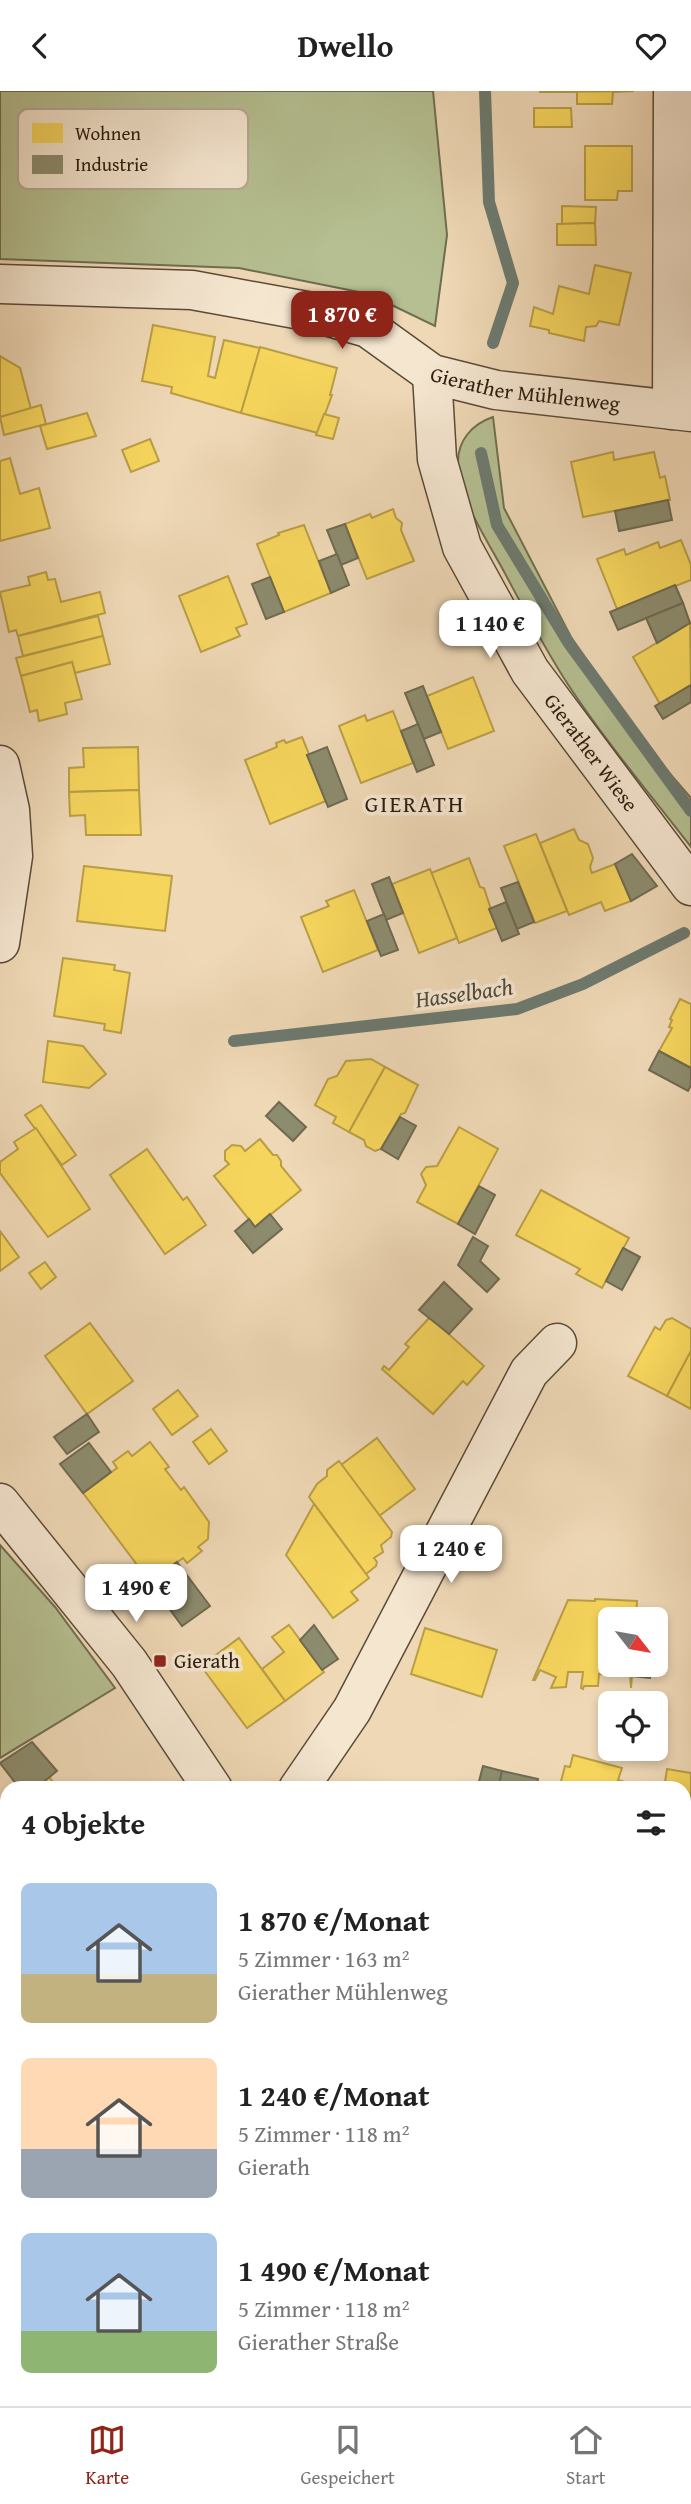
<!DOCTYPE html>
<html lang="de">
<meta charset="utf-8">
<style>
:root{--surface:#fff;--page:#f6f6f6;--text:#222;--muted:#767676;--line:#e0e0e0;--accent:#8f2418}
body{margin:0;font-family:"Gentium Book Plus",serif;background:var(--page);color:var(--text);height:100vh;display:flex;flex-direction:column;font-size:26px;white-space:nowrap}
*{box-sizing:border-box;margin:0}
p{font-size:23px;color:var(--muted)}
.icon{flex:none;width:38px;height:38px;fill:none;stroke:currentColor;stroke-width:2;stroke-linecap:round;stroke-linejoin:round}
.map{position:relative;flex:1;overflow:hidden}
.side{position:absolute;left:0px;top:1690px;width:691px;height:625px;display:flex;flex-direction:column;background:var(--surface);border-radius:21px 21px 0 0;box-shadow:0 4px 10px #0003}
.side>*{flex:none}
.needle{width:46px;rotate:121deg}
.tools{position:absolute;left:598px;top:1516px;display:grid;gap:14px}
.tools a{display:grid;place-items:center;width:70px;height:70px;border-radius:10px;background:var(--surface);box-shadow:0 4px 10px #0003;font-size:35px}
.price{position:absolute;translate:-50% -60px;padding:0 16px;border-radius:14px;background:#fff;color:#222;font-size:23px;line-height:46px;filter:drop-shadow(0 2px 4px #0008)}
.price::after{content:'';position:absolute;left:50%;top:42px;width:21px;height:16px;margin-left:-10px;background:inherit;clip-path:polygon(0 0,100% 0,50% 100%)}
.price.on{background:var(--accent);color:#fff}
ul{padding:0;list-style:none}
li{display:flex;align-items:center;gap:21px;height:175px;padding:0 21px}
li span{display:grid;place-items:center;flex:none;width:196px;height:140px;border-radius:10px;color:#555}
li>.icon{margin-inline-start:auto}
span .icon{width:84px;height:84px;fill:#fffc;stroke-width:1}
li b{font-size:30px}
h2{display:flex;justify-content:space-between;align-items:center;height:84px;padding:0 21px;font-size:30px}
header{display:flex;justify-content:space-between;align-items:center;height:91px;padding:0 21px;background:var(--surface);font-size:32px;font-weight:800}
.dock{display:flex;justify-content:space-around;align-items:center;height:98px;border-top:2px solid var(--line);background:var(--surface);font-size:19px;color:var(--muted)}
.dock a{display:grid;justify-items:center;gap:4px}
.dock .on{color:var(--accent)}
.map>svg:first-child{display:block}
</style>
<header><svg class="icon" aria-label="back" viewBox="0 0 24 24"><path d="M15 5l-7 7 7 7"/></svg>Dwello<svg class="icon" aria-label="heart" viewBox="0 0 24 24"><path d="M12 20l-8-8c-3-5 5-10 8-4 3-6 11-1 8 4z"/></svg></header>
<div class="map">
<svg width="691" height="2315" viewBox="0 0 691 2315">
<rect width="100%" height="100%" fill="#efd8b6"/>
<filter id="stains"><feTurbulence type="fractalNoise" baseFrequency=".00286" numOctaves="4"/><feColorMatrix values="0 0 0 0 .2 0 0 0 0 .09 0 0 0 0 .02 0 0 0 .5 -.17"/></filter>
<radialGradient id="worn" r=".72"><stop offset=".6" stop-color="#630" stop-opacity="0"/><stop offset="1" stop-color="#630" stop-opacity=".3"/></radialGradient>
<!-- green -->
<g fill="#b5bf91" stroke="#706e50" stroke-width="2">
<path d="M0,0H433L447,144L435,235L369,203L239,177L0,168Z"/>
<path d="M493,326L504,417L571,546L640,648L691,707V756C650,703 606,651 569,595C544,557 523,516 501,475C484,444 460,409 458,373C457,350 472,333 493,326Z"/>
<path d="M0,1454L55,1516L115,1597L0,1667Z"/>
</g>
<!-- homes -->
<g fill="#f6d55c" stroke="#b99e45" stroke-width="2">
<path d="M634,0L613,1L612,13H577V1H539Z"/>
<path d="M534,17H571L572,36H534Z"/>
<path d="M585,55H632V100H618L617,109H585Z"/>
<path d="M562,115L596,116L595,132L562,133Z"/>
<path d="M595,132L596,154H557V133Z"/>
<path d="M595,174L631,182L619,234L599,230L596,235L586,236L584,250L549,242V239L530,235L534,216L553,223L559,195L589,203Z"/>
<path d="M153,234L215,246L208,285L215,287L224,249L260,257L241,322L171,302L172,296L142,290Z"/>
<path d="M260,256L337,277L330,304H332L318,342L241,322Z"/>
<path d="M0,265L20,277L31,318L0,326Z"/>
<path d="M41,314L46,333L4,344L0,326Z"/>
<path d="M87,322L96,345L47,358L40,335Z"/>
<path d="M324,323L339,327L333,348L316,344Z"/>
<path d="M150,348L159,370L131,381L122,359Z"/>
<path d="M613,361L614,369L654,361L660,387L665,385L670,409L583,426L571,371Z"/>
<path d="M10,367L20,403L39,397L50,437L0,450V370Z"/>
<path d="M393,418L396,427L402,432L401,439L414,470L367,488L345,433L370,423L372,427Z"/>
<path d="M304,434L331,502L284,521L257,453L279,444L278,442Z"/>
<path d="M681,449L691,474V489L617,518L597,468L624,458L626,464L658,451L660,457Z"/>
<path d="M46,481L48,489L55,488L61,511L100,501L105,522L18,545L16,539L9,541L0,501L30,494L28,486Z"/>
<path d="M228,485L247,533L236,537L240,545L201,561L179,505Z"/>
<path d="M98,525L103,545L23,565L18,545Z"/>
<path d="M690,532L691,594L660,613L633,566Z"/>
<path d="M103,545L110,573L75,582L72,571L21,585L16,567Z"/>
<path d="M72,571L82,608L65,612L67,623L39,630L37,619L30,621L21,585Z"/>
<path d="M473,586L494,640L448,658L427,605Z"/>
<path d="M393,620L413,672L361,692L339,635L365,624L367,630Z"/>
<path d="M302,646L309,663L307,664L326,710L270,733L245,669L277,656L276,652L284,649L286,652Z"/>
<path d="M138,656L139,699L69,701V677L84,676L83,657Z"/>
<path d="M139,699L141,744H86L85,724L70,725L69,701Z"/>
<path d="M574,738L579,749L588,753L593,767L590,776L592,782L615,773L631,810L605,820L601,811L569,824L540,752Z"/>
<path d="M536,743L567,820L535,832L504,755Z"/>
<path d="M469,767L480,796L484,797L497,837L459,852L431,782Z"/>
<path d="M84,775L172,785L165,840L77,830Z"/>
<path d="M430,778L457,847L419,862L392,793Z"/>
<path d="M354,799L378,859L323,881L301,826L329,815L326,810Z"/>
<path d="M63,867L115,874L114,879L130,882L121,942L104,939L105,933L54,925Z"/>
<path d="M680,908L691,913V977L659,960L672,937L669,936L672,929L670,928Z"/>
<path d="M48,950L83,955L106,983L89,997L43,991Z"/>
<path d="M371,968L385,976L349,1041L333,1032L336,1026L315,1014L328,988L337,985L346,970Z"/>
<path d="M385,976L418,994L405,1022L401,1023L381,1058L375,1060L366,1055L364,1049L349,1041Z"/>
<path d="M41,1014L76,1064L62,1074L25,1024Z"/>
<path d="M459,1036L498,1058L458,1133L417,1111L426,1094L421,1083L426,1076L437,1075Z"/>
<path d="M36,1037L90,1118L48,1146L0,1082V1071L18,1058L14,1051Z"/>
<path d="M260,1048L273,1064H277L281,1070V1075L301,1099L255,1136L214,1085L229,1073L225,1069V1060L232,1054L241,1055L245,1060Z"/>
<path d="M147,1058L183,1109L187,1106L206,1134L165,1163L110,1084Z"/>
<path d="M541,1099L629,1147L602,1197L576,1183L580,1178L516,1144Z"/>
<path d="M0,1140L19,1166L0,1180Z"/>
<path d="M45,1171L56,1186L41,1198L29,1182Z"/>
<path d="M430,1226L484,1275L467,1294L463,1290L433,1323L382,1278L384,1275L389,1279L409,1256L405,1253Z"/>
<path d="M672,1227L691,1238V1260L667,1305L628,1285L655,1236L660,1239L666,1229Z"/>
<path d="M90,1232L133,1290L87,1323L45,1265Z"/>
<path d="M691,1260V1318L667,1305Z"/>
<path d="M178,1299L198,1325L172,1344L153,1318Z"/>
<path d="M211,1338L227,1360L209,1373L193,1351Z"/>
<path d="M377,1347L415,1398L379,1425L341,1374Z"/>
<path d="M150,1351L169,1376L165,1378L181,1399L184,1396L209,1431L208,1448L198,1456L202,1460L187,1472L183,1467L150,1491L83,1402L117,1377L113,1371L128,1360L132,1365Z"/>
<path d="M339,1370L392,1441L391,1446L381,1454L383,1461L374,1467L377,1471L376,1475L366,1483L309,1406L317,1393L327,1385V1379Z"/>
<path d="M314,1413L369,1487L351,1501L358,1509L333,1527L286,1464Z"/>
<path d="M595,1508L637,1510L636,1528H611V1573H633L631,1597L630,1585L599,1583L598,1595H584L583,1598L581,1597L583,1581H568L566,1596L551,1597L556,1586L540,1579L535,1589H533L568,1509L595,1510Z"/>
<path d="M289,1534L324,1581L285,1610L262,1578L284,1561L272,1546Z"/>
<path d="M425,1537L497,1559L482,1606L411,1583Z"/>
<path d="M239,1547L285,1610L247,1637L201,1575Z"/>
<path d="M573,1664L622,1677L618,1689L625,1691L623,1698H559L565,1675L570,1676Z"/>
<path d="M667,1678L691,1682V1747L684,1746V1698H664Z"/>
<path d="M49,1686L59,1698H35Z"/>
<path d="M7,1765V1796L5,1798L7,1800V1818L0,1821V1771Z"/>
<path d="M7,1915V1964L0,1967V1919Z"/>
<path d="M345,2308H417L398,2315H347Z"/>
<path d="M417,2308H446L448,2315H398Z"/>
</g>
<!-- industry -->
<g fill="#8c8c6e" stroke="#6f6a51" stroke-width="2">
<path d="M668,409L672,429L619,440L615,420Z"/>
<path d="M345,433L358,467L341,474L327,439Z"/>
<path d="M337,463L349,494L331,502L319,470Z"/>
<path d="M270,486L284,521L266,528L252,493Z"/>
<path d="M675,494L683,512L618,539L610,521Z"/>
<path d="M683,512L690,532L657,552L646,527Z"/>
<path d="M691,594V611L663,628L655,615Z"/>
<path d="M423,595L441,641L424,648L405,602Z"/>
<path d="M418,633L434,674L417,681L401,640Z"/>
<path d="M327,656L347,708L328,716L307,664Z"/>
<path d="M632,763L657,795L631,810L615,773Z"/>
<path d="M389,786L403,822L386,829L372,793Z"/>
<path d="M518,791L534,831L517,838L501,797Z"/>
<path d="M506,811L519,843L502,850L489,818Z"/>
<path d="M384,823L398,859L381,865L367,830Z"/>
<path d="M659,960L691,977V994L688,1000L649,979Z"/>
<path d="M279,1011L306,1036L293,1050L266,1025Z"/>
<path d="M400,1026L416,1035L398,1068L381,1058Z"/>
<path d="M479,1095L495,1104L475,1143L458,1133Z"/>
<path d="M270,1123L282,1138L253,1162L235,1140L249,1128L255,1136Z"/>
<path d="M473,1146L488,1155L480,1170L499,1188L487,1201L458,1174Z"/>
<path d="M623,1157L640,1166L622,1199L606,1190Z"/>
<path d="M444,1191L472,1218L449,1243L419,1219Z"/>
<path d="M87,1323L99,1341L67,1363L54,1346Z"/>
<path d="M89,1352L111,1381L83,1402L60,1373Z"/>
<path d="M177,1471L210,1515L182,1535L150,1491Z"/>
<path d="M314,1534L338,1568L322,1579L300,1549Z"/>
<path d="M633,1573H651L650,1587L632,1585Z"/>
<path d="M32,1651L57,1680L35,1698H20L0,1672Z"/>
<path d="M483,1675L502,1680L498,1698H477Z"/>
<path d="M502,1680L538,1688L536,1698H498Z"/>
<path d="M0,2129L7,2143V2161L0,2165Z"/>
</g>
<g fill="none" stroke-linecap="round" stroke-linejoin="round">
<!-- stream -->
<g stroke="#6d7a70" stroke-width="12">
<path d="M485,0L489,111L513,192L493,252"/>
<path d="M481,362L497,434L568,551L691,720"/>
<path d="M234,950L517,918L583,893L684,842"/>
</g>
<defs>
<g id="minor">
<path id="s1" d="M0,193L192,199L312,221L368,237L432,283L496,299L691,321"/>
<path id="s2" d="M432,283L437,368L462,456L530,580L691,795"/>
<path d="M672,319L673,0"/>
<path d="M0,674L10,719L13,765L0,852"/>
<path d="M0,1412L129,1572L213,1698"/>
<path d="M298,1698L352,1619L529,1281L557,1252"/>
<path d="M0,2270L7,2266"/>
<path d="M528,2308L530,2315"/>
</g>
</defs>
<!-- minor casing -->
<use href="#minor" stroke="#5b4b38" stroke-width="41"/>
<!-- minor -->
<use href="#minor" stroke="#f5e6d0" stroke-width="38"/>
</g>
<!-- markers -->
<rect fill="#8f2418" stroke="#f5e6d0" stroke-width="2.5" x="153" y="1563" width="14" height="14" rx="3.5"/>
<g text-anchor="middle" stroke-width="7" stroke-linejoin="round" paint-order="stroke">
<!-- street labels -->
<g font-size="21" fill="#2a1c0e" stroke="#f5e6d0">
<text dy="7" stroke="none"><textPath href="#s1" startOffset="546">Gierather Mühlenweg</textPath></text>
<text dy="7" stroke="none"><textPath href="#s2" startOffset="420">Gierather Wiese</textPath></text>
</g>
<!-- poi labels -->
<g font-size="21" fill="#2a1c0e" stroke="#f5e6d0" text-anchor="start">
<text x="174" y="1577">Gierath</text>
</g>
<!-- neighbourhood labels -->
<g font-size="23" letter-spacing="2" fill="#2a1c0e" stroke="#f5e6d0">
<text x="415" y="721">GIERATH</text>
</g>
<!-- water labels -->
<g font-size="23" font-style="italic" fill="#4c4b3f" stroke="#f5e6d0">
<text transform="translate(464 902) rotate(-8)" y="8">Hasselbach</text>
</g>
</g>
<!-- legend -->
<rect x="18" y="18" width="230" height="80" rx="10" fill="#f5e6d0" stroke="#b8a996" stroke-width="2"/>
<rect x="32" y="32" width="31" height="20" fill="#f6d55c"/>
<rect x="32" y="64" width="31" height="19" fill="#8c8c6e"/>
<g font-size="19" fill="#2a1c0e">
<text x="75" y="49">Wohnen</text>
<text x="75" y="80">Industrie</text>
</g>
<rect width="100%" height="100%" filter="url(#stains)"/>
<rect width="100%" height="100%" fill="url(#worn)"/>
</svg>
<div class="tools">
<a><svg class="needle" viewBox="-14 -14 28 28"><path d="M0-13l5 13h-10z" fill="#e53935"/><path d="M0 13l5-13h-10z" fill="#767676"/></svg></a>
<a><svg class="icon" aria-label="locate" viewBox="0 0 24 24"><circle cx="12" cy="12" r="6"/><path d="M12 2v4M12 18v4M2 12h4M18 12h4"/></svg></a>
</div>
<b class="price on" style="left:342px;top:260px">1 870 €</b>
<b class="price" style="left:490px;top:569px">1 140 €</b>
<b class="price" style="left:451px;top:1494px">1 240 €</b>
<b class="price" style="left:136px;top:1533px">1 490 €</b>
<section class="side">
<h2>4 Objekte<svg class="icon" aria-label="filters" viewBox="0 0 24 24"><path d="M4 7h16M4 17h16"/><circle cx="9" cy="7" r="2"/><circle cx="15" cy="17" r="2"/></svg></h2>
<ul>
<li><span style="background:linear-gradient(#a9c7e8 65%,#c2b280 0)"><svg class="icon" aria-label="home" viewBox="0 0 24 24"><path d="M3 11l9-7 9 7M6 9v11h12V9"/></svg></span><div><b>1 870 €/Monat</b><p>5 Zimmer · 163 m²</p><p>Gierather Mühlenweg</p></div></li>
<li><span style="background:linear-gradient(#ffd9b3 65%,#9aa5b1 0)"><svg class="icon" aria-label="home" viewBox="0 0 24 24"><path d="M3 11l9-7 9 7M6 9v11h12V9"/></svg></span><div><b>1 240 €/Monat</b><p>5 Zimmer · 118 m²</p><p>Gierath</p></div></li>
<li><span style="background:linear-gradient(#a9c7e8 70%,#8fb573 0)"><svg class="icon" aria-label="home" viewBox="0 0 24 24"><path d="M3 11l9-7 9 7M6 9v11h12V9"/></svg></span><div><b>1 490 €/Monat</b><p>5 Zimmer · 118 m²</p><p>Gierather Straße</p></div></li>
</ul>
</section>
</div>
<nav class="dock">
<a class="on"><svg class="icon" aria-label="map" viewBox="0 0 24 24"><path d="M3 6l6-2 6 2 6-2v14l-6 2-6-2-6 2zM9 4v14M15 6v14"/></svg>Karte</a>
<a><svg class="icon" aria-label="saved" viewBox="0 0 24 24"><path d="M7 4h10v16l-5-4-5 4z"/></svg>Gespeichert</a>
<a><svg class="icon" aria-label="home" viewBox="0 0 24 24"><path d="M3 11l9-7 9 7M6 9v11h12V9"/></svg>Start</a>
</nav>
